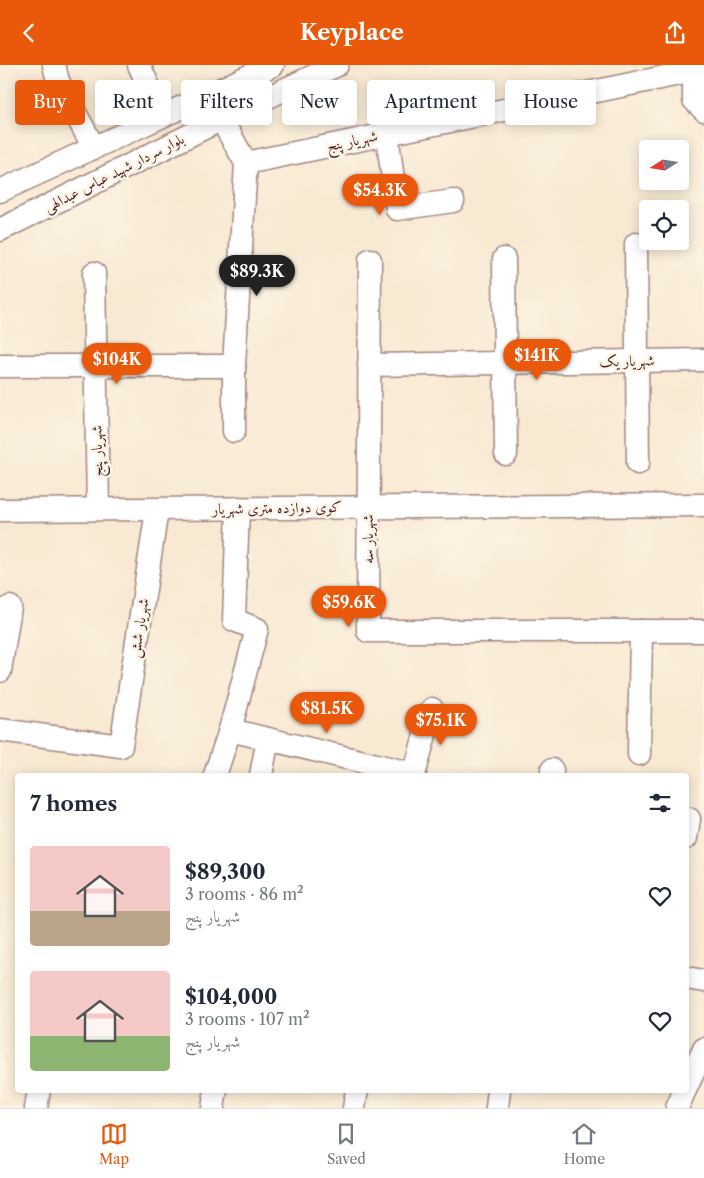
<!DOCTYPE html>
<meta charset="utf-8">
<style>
:root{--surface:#fff;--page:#f2f2f3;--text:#1f2937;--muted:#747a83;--line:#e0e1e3;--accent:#ea580c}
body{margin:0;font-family:"Libre Caslon Text",Amiri,serif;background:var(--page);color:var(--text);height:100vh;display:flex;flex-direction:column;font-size:19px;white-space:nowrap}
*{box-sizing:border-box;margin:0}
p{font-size:16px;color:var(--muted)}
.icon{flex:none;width:28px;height:28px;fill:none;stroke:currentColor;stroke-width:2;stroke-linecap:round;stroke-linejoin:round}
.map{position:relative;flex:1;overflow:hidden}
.panel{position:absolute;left:15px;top:708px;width:674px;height:320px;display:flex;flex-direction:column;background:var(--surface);border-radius:5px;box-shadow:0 2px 12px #0003}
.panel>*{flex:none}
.top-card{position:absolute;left:15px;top:15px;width:675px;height:45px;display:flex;gap:10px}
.needle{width:32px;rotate:258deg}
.buttons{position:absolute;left:639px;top:75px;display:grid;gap:10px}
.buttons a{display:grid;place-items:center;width:50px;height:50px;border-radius:5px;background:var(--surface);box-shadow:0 2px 12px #0003;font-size:25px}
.price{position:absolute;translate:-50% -42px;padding:0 11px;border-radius:18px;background:var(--accent);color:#fff;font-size:16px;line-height:32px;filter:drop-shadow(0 1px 2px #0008)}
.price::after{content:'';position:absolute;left:50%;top:30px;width:15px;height:11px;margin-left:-8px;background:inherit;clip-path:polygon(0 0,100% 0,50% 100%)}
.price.on{background:#222;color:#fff}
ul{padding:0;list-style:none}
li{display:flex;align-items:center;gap:15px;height:125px;padding:0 15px}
li span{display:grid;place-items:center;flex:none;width:140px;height:100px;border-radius:5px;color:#555}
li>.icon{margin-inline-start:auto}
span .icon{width:60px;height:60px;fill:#fffc;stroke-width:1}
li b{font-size:21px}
h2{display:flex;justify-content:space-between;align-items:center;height:60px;padding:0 15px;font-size:21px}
.pill{padding:0 18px;border-radius:5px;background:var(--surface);box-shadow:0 2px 12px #0003;font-size:18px;line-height:45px}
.pill.on{background:var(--accent);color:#fff}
header{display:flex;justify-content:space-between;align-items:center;height:65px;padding:0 15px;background:var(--accent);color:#fff;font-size:22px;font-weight:800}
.tabs{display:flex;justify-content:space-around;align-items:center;height:70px;border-top:1px solid var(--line);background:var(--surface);font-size:14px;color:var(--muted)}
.tabs a{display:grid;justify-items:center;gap:2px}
.tabs .on{color:var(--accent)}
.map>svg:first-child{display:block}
</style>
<header><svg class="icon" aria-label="back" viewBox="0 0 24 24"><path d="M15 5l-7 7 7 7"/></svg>Keyplace<svg class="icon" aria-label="share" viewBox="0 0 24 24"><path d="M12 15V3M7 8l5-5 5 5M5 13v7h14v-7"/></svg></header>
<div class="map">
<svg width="704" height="1043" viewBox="0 0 704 1043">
<rect width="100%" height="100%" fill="#fcf5e5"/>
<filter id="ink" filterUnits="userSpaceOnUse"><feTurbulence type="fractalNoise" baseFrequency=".02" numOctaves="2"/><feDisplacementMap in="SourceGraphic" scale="10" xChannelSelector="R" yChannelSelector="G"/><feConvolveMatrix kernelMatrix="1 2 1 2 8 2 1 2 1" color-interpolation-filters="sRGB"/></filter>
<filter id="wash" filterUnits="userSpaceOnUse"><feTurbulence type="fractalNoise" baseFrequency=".0096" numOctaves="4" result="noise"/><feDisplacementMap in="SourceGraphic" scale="20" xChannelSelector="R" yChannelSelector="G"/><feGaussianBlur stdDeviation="1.12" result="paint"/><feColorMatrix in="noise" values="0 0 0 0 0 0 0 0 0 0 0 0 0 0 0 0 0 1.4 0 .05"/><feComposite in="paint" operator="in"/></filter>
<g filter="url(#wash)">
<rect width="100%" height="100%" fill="#f8e9d3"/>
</g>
<g filter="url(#ink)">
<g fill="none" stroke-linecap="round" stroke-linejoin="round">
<defs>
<g id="minor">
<path d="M54,0L58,16L94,83"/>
<path d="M139,0L162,51"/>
<path d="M694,0V35L704,45"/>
<path d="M221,54L246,98L694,6"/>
<path d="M387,69L397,144L453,136"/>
<path d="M0,126L273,0"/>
<path d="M0,165L232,49L337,0"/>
<path d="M636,179L638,398"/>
<path d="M504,194L506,389"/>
<path d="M370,195L368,566H704"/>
<path d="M94,208L98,444"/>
<path d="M369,300L704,295"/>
<path d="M0,301H234"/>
<path d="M234,366V301L246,98"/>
<path d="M0,445L704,440"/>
<path d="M0,606L10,542"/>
<path d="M0,665L121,681L157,445"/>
<path d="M230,665L414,709"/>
<path d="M639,689L641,566"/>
<path d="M215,710L230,665L257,564L234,555L238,443"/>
<path d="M261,710L268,674"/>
<path d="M414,710L432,644"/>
<path d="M552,710V705"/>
<path d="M686,773L689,754"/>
<path d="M686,913L704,916"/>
<path d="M686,1023L704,984"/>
<path d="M36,1043L39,1025"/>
<path d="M213,1043L216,1025"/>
<path d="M354,1043L357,1025"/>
<path d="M497,1043L499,1025"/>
<path d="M677,1043L685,1025"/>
</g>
</defs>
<!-- minor casing -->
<use href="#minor" stroke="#a1847f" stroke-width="25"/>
<!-- minor -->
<use href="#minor" stroke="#fff" stroke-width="22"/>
</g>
</g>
<g text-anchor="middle" stroke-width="5" stroke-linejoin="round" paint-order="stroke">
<!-- street labels -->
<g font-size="15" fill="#4a1f2b" stroke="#fcf5e5">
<text transform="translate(352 76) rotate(-12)" y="5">شهریار پنج</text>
<text transform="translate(114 108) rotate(-27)" y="5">بلوار سردار شهید عباس عبدالهی</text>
<text transform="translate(627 296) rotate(-1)" y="5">شهریار یک</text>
<text transform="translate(97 386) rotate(-91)" y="5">شهریار پنج</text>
<text transform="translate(277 443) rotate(-1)" y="5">کوی دوازده متری شهریار</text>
<text transform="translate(368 474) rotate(-90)" y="5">شهریار سه</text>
<text transform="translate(139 563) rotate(-81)" y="5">شهریار شش</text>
</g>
</g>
</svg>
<div class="buttons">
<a><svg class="needle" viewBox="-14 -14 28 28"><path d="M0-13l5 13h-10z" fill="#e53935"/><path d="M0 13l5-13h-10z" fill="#747a83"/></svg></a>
<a><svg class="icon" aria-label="locate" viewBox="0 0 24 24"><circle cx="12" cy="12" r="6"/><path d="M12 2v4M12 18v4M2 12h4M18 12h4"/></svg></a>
</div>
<b class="price" style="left:380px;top:151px">$54.3K</b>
<b class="price on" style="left:257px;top:232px">$89.3K</b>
<b class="price" style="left:537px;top:316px">$141K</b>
<b class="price" style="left:117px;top:320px">$104K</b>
<b class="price" style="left:349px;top:563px">$59.6K</b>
<b class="price" style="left:327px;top:669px">$81.5K</b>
<b class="price" style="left:441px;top:681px">$75.1K</b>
<div class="top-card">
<a class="pill on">Buy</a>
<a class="pill">Rent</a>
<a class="pill">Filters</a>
<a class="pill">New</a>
<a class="pill">Apartment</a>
<a class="pill">House</a>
</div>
<section class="panel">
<h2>7 homes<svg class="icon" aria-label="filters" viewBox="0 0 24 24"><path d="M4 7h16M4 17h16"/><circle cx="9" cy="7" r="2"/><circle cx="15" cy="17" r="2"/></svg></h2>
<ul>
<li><span style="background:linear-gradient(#f6c9c9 65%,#b9a48a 0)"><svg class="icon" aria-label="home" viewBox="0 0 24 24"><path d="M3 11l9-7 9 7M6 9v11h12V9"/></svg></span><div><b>$89,300</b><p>3 rooms · 86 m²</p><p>شهریار پنج</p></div><svg class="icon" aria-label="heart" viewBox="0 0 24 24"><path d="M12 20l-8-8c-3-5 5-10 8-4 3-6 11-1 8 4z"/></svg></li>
<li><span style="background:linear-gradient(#f6c9c9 65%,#8fb573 0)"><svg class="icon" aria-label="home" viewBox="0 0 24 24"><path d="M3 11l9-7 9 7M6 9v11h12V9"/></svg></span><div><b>$104,000</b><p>3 rooms · 107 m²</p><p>شهریار پنج</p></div><svg class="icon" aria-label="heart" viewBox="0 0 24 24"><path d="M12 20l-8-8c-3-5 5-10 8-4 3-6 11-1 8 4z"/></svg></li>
</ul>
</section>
</div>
<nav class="tabs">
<a class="on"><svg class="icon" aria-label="map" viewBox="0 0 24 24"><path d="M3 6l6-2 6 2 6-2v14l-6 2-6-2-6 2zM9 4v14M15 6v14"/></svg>Map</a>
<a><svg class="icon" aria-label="saved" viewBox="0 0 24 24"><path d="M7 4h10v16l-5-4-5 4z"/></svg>Saved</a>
<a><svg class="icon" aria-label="home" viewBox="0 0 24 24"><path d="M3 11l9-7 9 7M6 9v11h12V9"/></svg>Home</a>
</nav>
